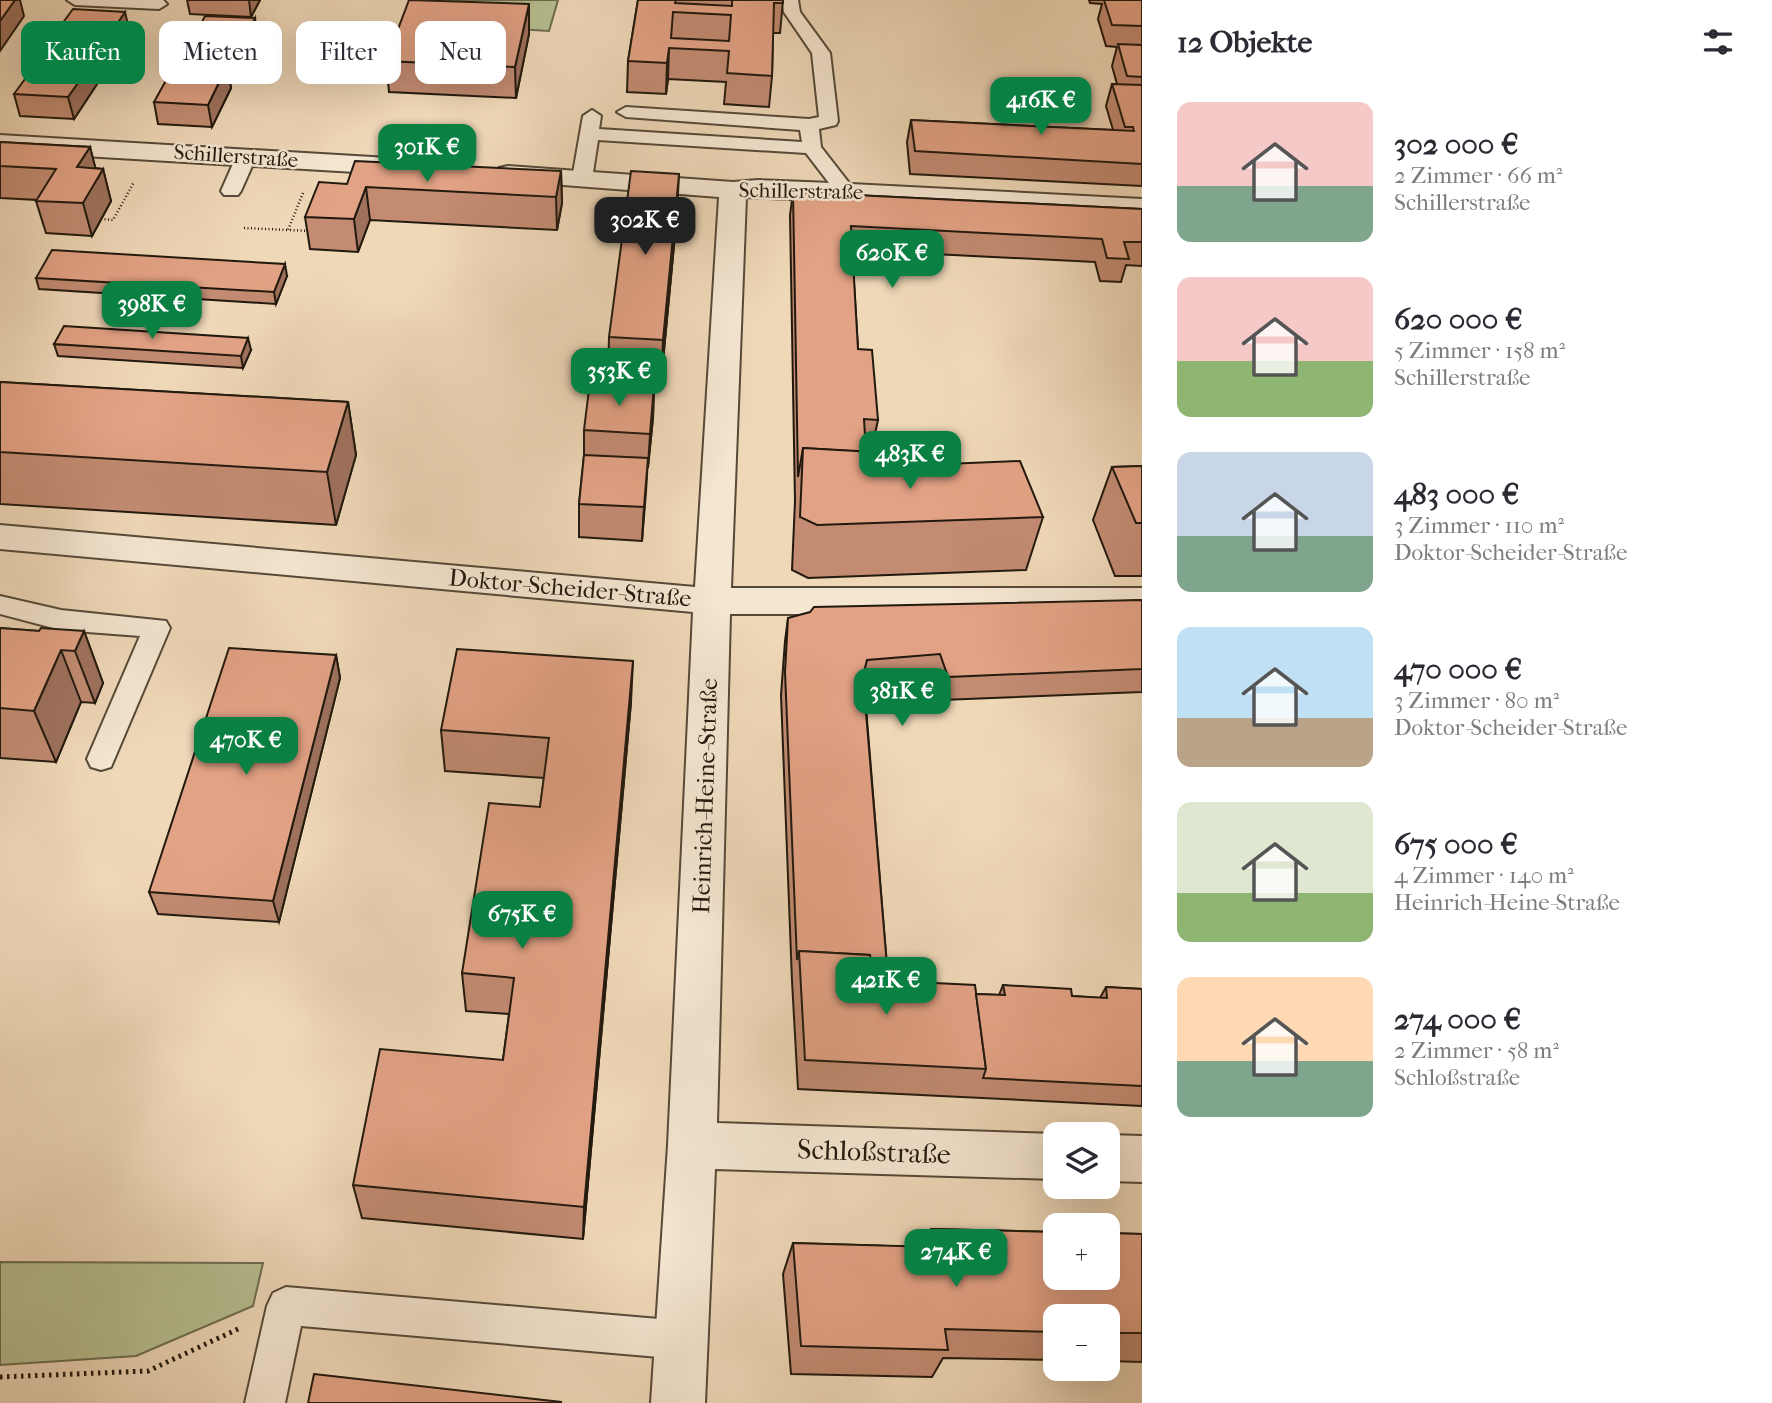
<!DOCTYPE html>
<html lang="de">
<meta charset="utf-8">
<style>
:root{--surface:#fff;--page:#f7f7f7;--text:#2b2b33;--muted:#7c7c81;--accent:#0b8043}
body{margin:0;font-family:"IM FELL French Canon",serif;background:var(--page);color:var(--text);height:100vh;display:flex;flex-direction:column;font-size:26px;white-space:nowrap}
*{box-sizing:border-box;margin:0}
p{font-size:23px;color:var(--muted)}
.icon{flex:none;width:38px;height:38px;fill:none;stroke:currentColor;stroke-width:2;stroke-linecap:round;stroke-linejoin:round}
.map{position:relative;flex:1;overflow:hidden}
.details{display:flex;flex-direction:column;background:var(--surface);width:630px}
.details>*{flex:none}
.hud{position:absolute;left:21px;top:21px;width:665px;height:63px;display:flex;gap:14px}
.tools{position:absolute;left:1043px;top:1122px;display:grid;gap:14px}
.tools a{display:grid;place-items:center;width:77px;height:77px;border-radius:14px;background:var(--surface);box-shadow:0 7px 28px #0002;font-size:35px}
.price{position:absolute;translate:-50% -60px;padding:0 16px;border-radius:14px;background:var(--accent);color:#fff;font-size:23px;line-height:46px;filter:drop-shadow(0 2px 4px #0008)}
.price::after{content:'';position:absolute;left:50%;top:42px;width:21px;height:16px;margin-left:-10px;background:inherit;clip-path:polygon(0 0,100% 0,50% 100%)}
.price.current{background:#222;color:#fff}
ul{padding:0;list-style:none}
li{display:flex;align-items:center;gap:21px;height:175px;padding:0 35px}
li span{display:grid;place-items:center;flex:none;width:196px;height:140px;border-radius:14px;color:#555}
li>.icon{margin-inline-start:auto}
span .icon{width:84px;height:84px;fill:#fffc;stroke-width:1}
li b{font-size:30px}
h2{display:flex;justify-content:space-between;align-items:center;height:84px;padding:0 35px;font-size:30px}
.chip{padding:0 24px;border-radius:14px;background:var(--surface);box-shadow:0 7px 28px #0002;font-size:24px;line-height:63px}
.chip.current{background:var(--accent);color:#fff}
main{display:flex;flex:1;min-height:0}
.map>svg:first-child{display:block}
</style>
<main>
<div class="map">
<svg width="1142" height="1403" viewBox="0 0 1142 1403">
<rect width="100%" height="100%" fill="#efd8b8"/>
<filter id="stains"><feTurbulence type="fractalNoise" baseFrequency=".00286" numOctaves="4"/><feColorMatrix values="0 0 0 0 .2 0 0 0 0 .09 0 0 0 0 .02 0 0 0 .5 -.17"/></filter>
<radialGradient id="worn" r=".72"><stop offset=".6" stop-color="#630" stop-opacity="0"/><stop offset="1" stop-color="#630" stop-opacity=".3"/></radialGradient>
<!-- green -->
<g fill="#b6bf91" stroke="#6c6c50" stroke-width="2">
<path d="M420,0H558L549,31L411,23Z"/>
<path d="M0,1262L263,1263L253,1306L136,1356L0,1365Z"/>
</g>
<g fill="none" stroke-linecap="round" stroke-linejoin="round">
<defs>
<g id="service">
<path d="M67,0H163L167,4L159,9L75,5Z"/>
<path d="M782,0H798L800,12L830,53L838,121L836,125L819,129L821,147L856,192L853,196H839L806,153L598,140L592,179L589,183H575L572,179L583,116L592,110L601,116L599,129L802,142L800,130L626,117L617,112L626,107L809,119L819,117L812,53L784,12Z"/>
<path d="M246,151L256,157L241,191L238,195H224L221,191L236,157Z"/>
<path d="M0,596L61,610L166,621L170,628L111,767L101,770L91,767L87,759L140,636L61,630L0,614Z"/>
<path d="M286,1287L682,1321L696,1326L701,1340L696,1354L682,1359L301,1326L285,1403H245L267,1306L273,1293Z"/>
</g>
<g id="minor">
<path d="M0,135L406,159L415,161L419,167L415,173L406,175L0,151Z"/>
<path d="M508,166L733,182L758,180L831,183L1142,199V215L746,197L731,588H1142V614H730L717,1123L1058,1134H1055V1179L715,1169L705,1403H651L668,1145L693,612L0,549V525L695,587L719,197L499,180L495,174L499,168Z"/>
<path d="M1108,1135L1142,1136V1182L1108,1181Z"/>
</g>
</defs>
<!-- service casing -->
<use href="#service" stroke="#554938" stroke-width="4"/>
<!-- minor casing -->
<use href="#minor" stroke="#554938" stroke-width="4"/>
<!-- path-far1 -->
<g stroke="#22190e" stroke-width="2.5" stroke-dasharray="1 2.5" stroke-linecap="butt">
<path d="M303,193L288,230L313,231"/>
<path d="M101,219L113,220L134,182"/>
<path d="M244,228L288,230"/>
</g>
<!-- path -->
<path stroke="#22190e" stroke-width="5" stroke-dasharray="2.5 4.5" stroke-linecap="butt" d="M0,1377L148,1371L238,1329"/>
<!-- service -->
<use href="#service" fill="#f5e6d1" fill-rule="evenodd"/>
<!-- minor -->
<use href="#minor" fill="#f5e6d1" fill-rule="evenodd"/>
</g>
<!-- wall -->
<g fill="#c28b72" stroke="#22190e" stroke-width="2">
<path d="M187,0H260L251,17L190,14Z"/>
<path d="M638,0H783L780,33H773L772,76L769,107L724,104L726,82L668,79L666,94L627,92L628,61Z"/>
<path d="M1089,0H1142V186L910,174L907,142L911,120L1113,130L1106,106L1112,84H1117L1112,66L1117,47L1106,46L1098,19L1102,4L1090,3Z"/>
<path d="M130,33L107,68L96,67L99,81L74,119L20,116L14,94L52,57L48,43Z"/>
<path d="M529,34L516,98L389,92L386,61Z"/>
<path d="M258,39L243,74H229L231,88L212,127L158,124L154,102L190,64L187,51Z"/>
<path d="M0,142L90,147L95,168L103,169L111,201L92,236L46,233L36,201L37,200L0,198Z"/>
<path d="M561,171L562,203L557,230L370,220L358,252L310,249L305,217L347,184Z"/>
<path d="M793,192L1142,209V266L1126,265L1121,282L1100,281L1095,262L852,250L858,349L878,420L873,443H866V452L873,467L1043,517L1026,570L808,578L792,570L795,501L790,215Z"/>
<path d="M677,214L661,382L608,379L609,337Z"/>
<path d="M287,276L276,304L39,289L36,278Z"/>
<path d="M54,344L251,350L243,368L58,356Z"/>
<path d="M0,382L348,402L356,455L336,525L0,504Z"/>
<path d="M654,385L653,418L648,467H647L642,541L579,537V504L584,455V430Z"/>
<path d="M1142,466V576H1115L1093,520L1112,467Z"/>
<path d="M1142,600V692L942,700L934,677L864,683L887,966L883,980L976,994L999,995L1003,985L1072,996L1100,998L1106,987L1142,989V1106L798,1089L792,981L781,695L785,641L788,618Z"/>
<path d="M0,628L39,631H84L103,683L95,703L81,702L56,762L0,758Z"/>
<path d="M336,655L340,678L279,922L158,914L149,892Z"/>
<path d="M631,702L583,1239L362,1218L353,1185L503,1060L509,1014L466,1011L462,973L540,807L544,778L445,771L441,730Z"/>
<path d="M931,1229L1142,1234V1362L1108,1361V1316H1055V1360L943,1358L932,1377L791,1374L783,1274L793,1243L922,1247Z"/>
</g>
<!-- shaded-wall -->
<g fill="#9e715d" stroke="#22190e" stroke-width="2">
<path d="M15,0H20L24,16L0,51V21Z"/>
<path d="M249,0H260L251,17Z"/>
<path d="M529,4V34L516,98L515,67Z"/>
<path d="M125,12L130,33L107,68L102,46Z"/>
<path d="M255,18L258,39L243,74L239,53Z"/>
<path d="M669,48L668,79L666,94L667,63Z"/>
<path d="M94,60L99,81L74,119L68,97Z"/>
<path d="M227,66L231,88L212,127L208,105Z"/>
<path d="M90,147L98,178L103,169L111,201L92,236L83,203L77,167Z"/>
<path d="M561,171L562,203L557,230L556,197Z"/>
<path d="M679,174L677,214L661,382L663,340Z"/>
<path d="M366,187L370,220L358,252L354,219Z"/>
<path d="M285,264L287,276L276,304L274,292Z"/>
<path d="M248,338L251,350L243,368L241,356Z"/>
<path d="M654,385L653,418L648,467L650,434Z"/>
<path d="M348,402L356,455L336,525L327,472Z"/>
<path d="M648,458L646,492L642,541L644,507Z"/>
<path d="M84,631L103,683L95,703L75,651Z"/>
<path d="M61,650L81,702L56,762L34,711Z"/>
<path d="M336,655L340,678L279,922L273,901Z"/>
<path d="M633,661L631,702L583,1239L584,1207Z"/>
</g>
<!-- building -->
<g fill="#e2a285" stroke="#22190e" stroke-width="2" fill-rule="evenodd">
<path d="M0,0H15L0,21Z"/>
<path d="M409,0L529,4L515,67L386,61Z"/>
<path d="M638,0H676L675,3L732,6V0H783V3H774L772,76L727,73L729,51L669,48L667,63L628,61ZM673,12L731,15L729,41L671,38Z"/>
<path d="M1104,0H1142V26L1112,25Z"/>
<path d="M73,9L125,12L102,46L48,43Z"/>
<path d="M205,16L255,18L239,53L187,51Z"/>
<path d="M1118,44L1142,45V77L1127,76Z"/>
<path d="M41,57L94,60L68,97L14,94Z"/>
<path d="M175,64L227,66L208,105L154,102Z"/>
<path d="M1112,84L1142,85V164L915,151L911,120L1134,131L1133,127H1125Z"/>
<path d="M0,142L90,147L77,167L103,169L83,203L36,201L56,169L0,166Z"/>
<path d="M355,161L561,171L556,197L366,187L354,219L305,217L319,182L347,184Z"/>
<path d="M631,171L679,174L663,340L609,337Z"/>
<path d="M793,192L1142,209V242H1124L1129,259L1107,258L1102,239L851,226L858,349L872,350L878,420L864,419L866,452L803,448L798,477Z"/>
<path d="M52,250L285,264L274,292L36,278Z"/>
<path d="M64,326L248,338L241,356L54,344Z"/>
<path d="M590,381L654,385L650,434L584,430Z"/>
<path d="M0,382L348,402L327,472L0,452Z"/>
<path d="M803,448L874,452L873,467L1020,461L1043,517L817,525L800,517Z"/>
<path d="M584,455L648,458L644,507L579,504Z"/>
<path d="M1142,466V523H1136L1112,467Z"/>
<path d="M1142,600V669L948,677L940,654L867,660L863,676L887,966L871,965L870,955L799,951L797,960L785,672L788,618L810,612L814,607Z"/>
<path d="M0,628L39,631L41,628L84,631L75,651L61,650L34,711L0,708Z"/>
<path d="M229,648L336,655L273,901L149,892Z"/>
<path d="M457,649L633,661L584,1207L353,1185L380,1049L503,1060L514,978L462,973L489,803L540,807L549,738L441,730Z"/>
<path d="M799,951L870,955L873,980L975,985L986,1069L805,1060Z"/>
<path d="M1003,985L1071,989L1072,996L1107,998L1106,987L1142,989V1086L983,1078L986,1069L976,994L1005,995Z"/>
<path d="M931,1229L1055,1232V1278H1108V1233L1142,1234V1333H1108V1316H1055V1332L945,1329L948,1350L801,1346L793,1243L933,1247Z"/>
<path d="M314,1374L561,1402V1403H308Z"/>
</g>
<g text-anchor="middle" stroke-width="5" stroke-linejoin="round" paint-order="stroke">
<!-- far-street labels -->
<g font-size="21" fill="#22190e" stroke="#f5e6d1">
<text transform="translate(236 156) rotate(4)" y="7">Schillerstraße</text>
<text transform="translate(801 191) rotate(1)" y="7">Schillerstraße</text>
</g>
<!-- street labels -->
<g font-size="24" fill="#22190e" stroke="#f5e6d1">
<text transform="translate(570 588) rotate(5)" y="8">Doktor-Scheider-Straße</text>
<text transform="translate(705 796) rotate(-88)" y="8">Heinrich-Heine-Straße</text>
</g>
<!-- near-street labels -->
<g font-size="28" fill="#22190e" stroke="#f5e6d1">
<text transform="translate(874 1151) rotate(2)" y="10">Schloßstraße</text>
</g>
</g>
<rect width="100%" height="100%" filter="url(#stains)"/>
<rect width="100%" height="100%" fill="url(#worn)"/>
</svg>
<div class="tools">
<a><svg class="icon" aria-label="layers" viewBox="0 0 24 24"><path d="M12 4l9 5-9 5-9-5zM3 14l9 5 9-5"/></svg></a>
<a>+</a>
<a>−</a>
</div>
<b class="price" style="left:1041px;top:137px">416K €</b>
<b class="price" style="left:427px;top:184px">301K €</b>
<b class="price current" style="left:645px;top:257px">302K €</b>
<b class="price" style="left:892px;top:290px">620K €</b>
<b class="price" style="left:152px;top:341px">398K €</b>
<b class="price" style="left:619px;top:408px">353K €</b>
<b class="price" style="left:910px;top:491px">483K €</b>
<b class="price" style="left:902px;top:728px">381K €</b>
<b class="price" style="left:246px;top:777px">470K €</b>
<b class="price" style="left:522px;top:951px">675K €</b>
<b class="price" style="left:886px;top:1017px">421K €</b>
<b class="price" style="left:956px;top:1289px">274K €</b>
<div class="hud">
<a class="chip current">Kaufen</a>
<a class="chip">Mieten</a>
<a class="chip">Filter</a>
<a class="chip">Neu</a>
</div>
</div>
<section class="details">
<h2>12 Objekte<svg class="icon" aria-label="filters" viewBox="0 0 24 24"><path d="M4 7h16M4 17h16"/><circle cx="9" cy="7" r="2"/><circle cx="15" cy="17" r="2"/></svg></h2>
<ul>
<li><span style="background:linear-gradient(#f6c9c9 60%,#7fa58c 0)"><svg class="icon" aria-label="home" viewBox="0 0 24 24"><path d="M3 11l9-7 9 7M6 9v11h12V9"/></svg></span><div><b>302 000 €</b><p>2 Zimmer · 66 m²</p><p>Schillerstraße</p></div></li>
<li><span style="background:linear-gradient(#f6c9c9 60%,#8fb573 0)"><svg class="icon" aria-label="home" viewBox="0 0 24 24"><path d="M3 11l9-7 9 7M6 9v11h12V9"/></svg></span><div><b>620 000 €</b><p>5 Zimmer · 158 m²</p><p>Schillerstraße</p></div></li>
<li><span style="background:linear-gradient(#c9d6e8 60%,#7fa58c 0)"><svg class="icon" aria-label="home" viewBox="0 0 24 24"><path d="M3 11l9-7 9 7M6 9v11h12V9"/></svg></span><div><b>483 000 €</b><p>3 Zimmer · 110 m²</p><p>Doktor-Scheider-Straße</p></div></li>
<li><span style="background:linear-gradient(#bfe0f5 65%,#b9a48a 0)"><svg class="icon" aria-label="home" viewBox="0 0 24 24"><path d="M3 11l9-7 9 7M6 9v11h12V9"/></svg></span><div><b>470 000 €</b><p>3 Zimmer · 80 m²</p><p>Doktor-Scheider-Straße</p></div></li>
<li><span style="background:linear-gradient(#dfe7d0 65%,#8fb573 0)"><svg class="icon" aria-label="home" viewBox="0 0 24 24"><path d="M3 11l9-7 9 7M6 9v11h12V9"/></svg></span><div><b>675 000 €</b><p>4 Zimmer · 140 m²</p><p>Heinrich-Heine-Straße</p></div></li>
<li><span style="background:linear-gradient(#ffd9b3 60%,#7fa58c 0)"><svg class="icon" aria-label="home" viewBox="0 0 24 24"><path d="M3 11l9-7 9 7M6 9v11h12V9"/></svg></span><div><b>274 000 €</b><p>2 Zimmer · 58 m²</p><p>Schloßstraße</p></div></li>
</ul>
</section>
</main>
